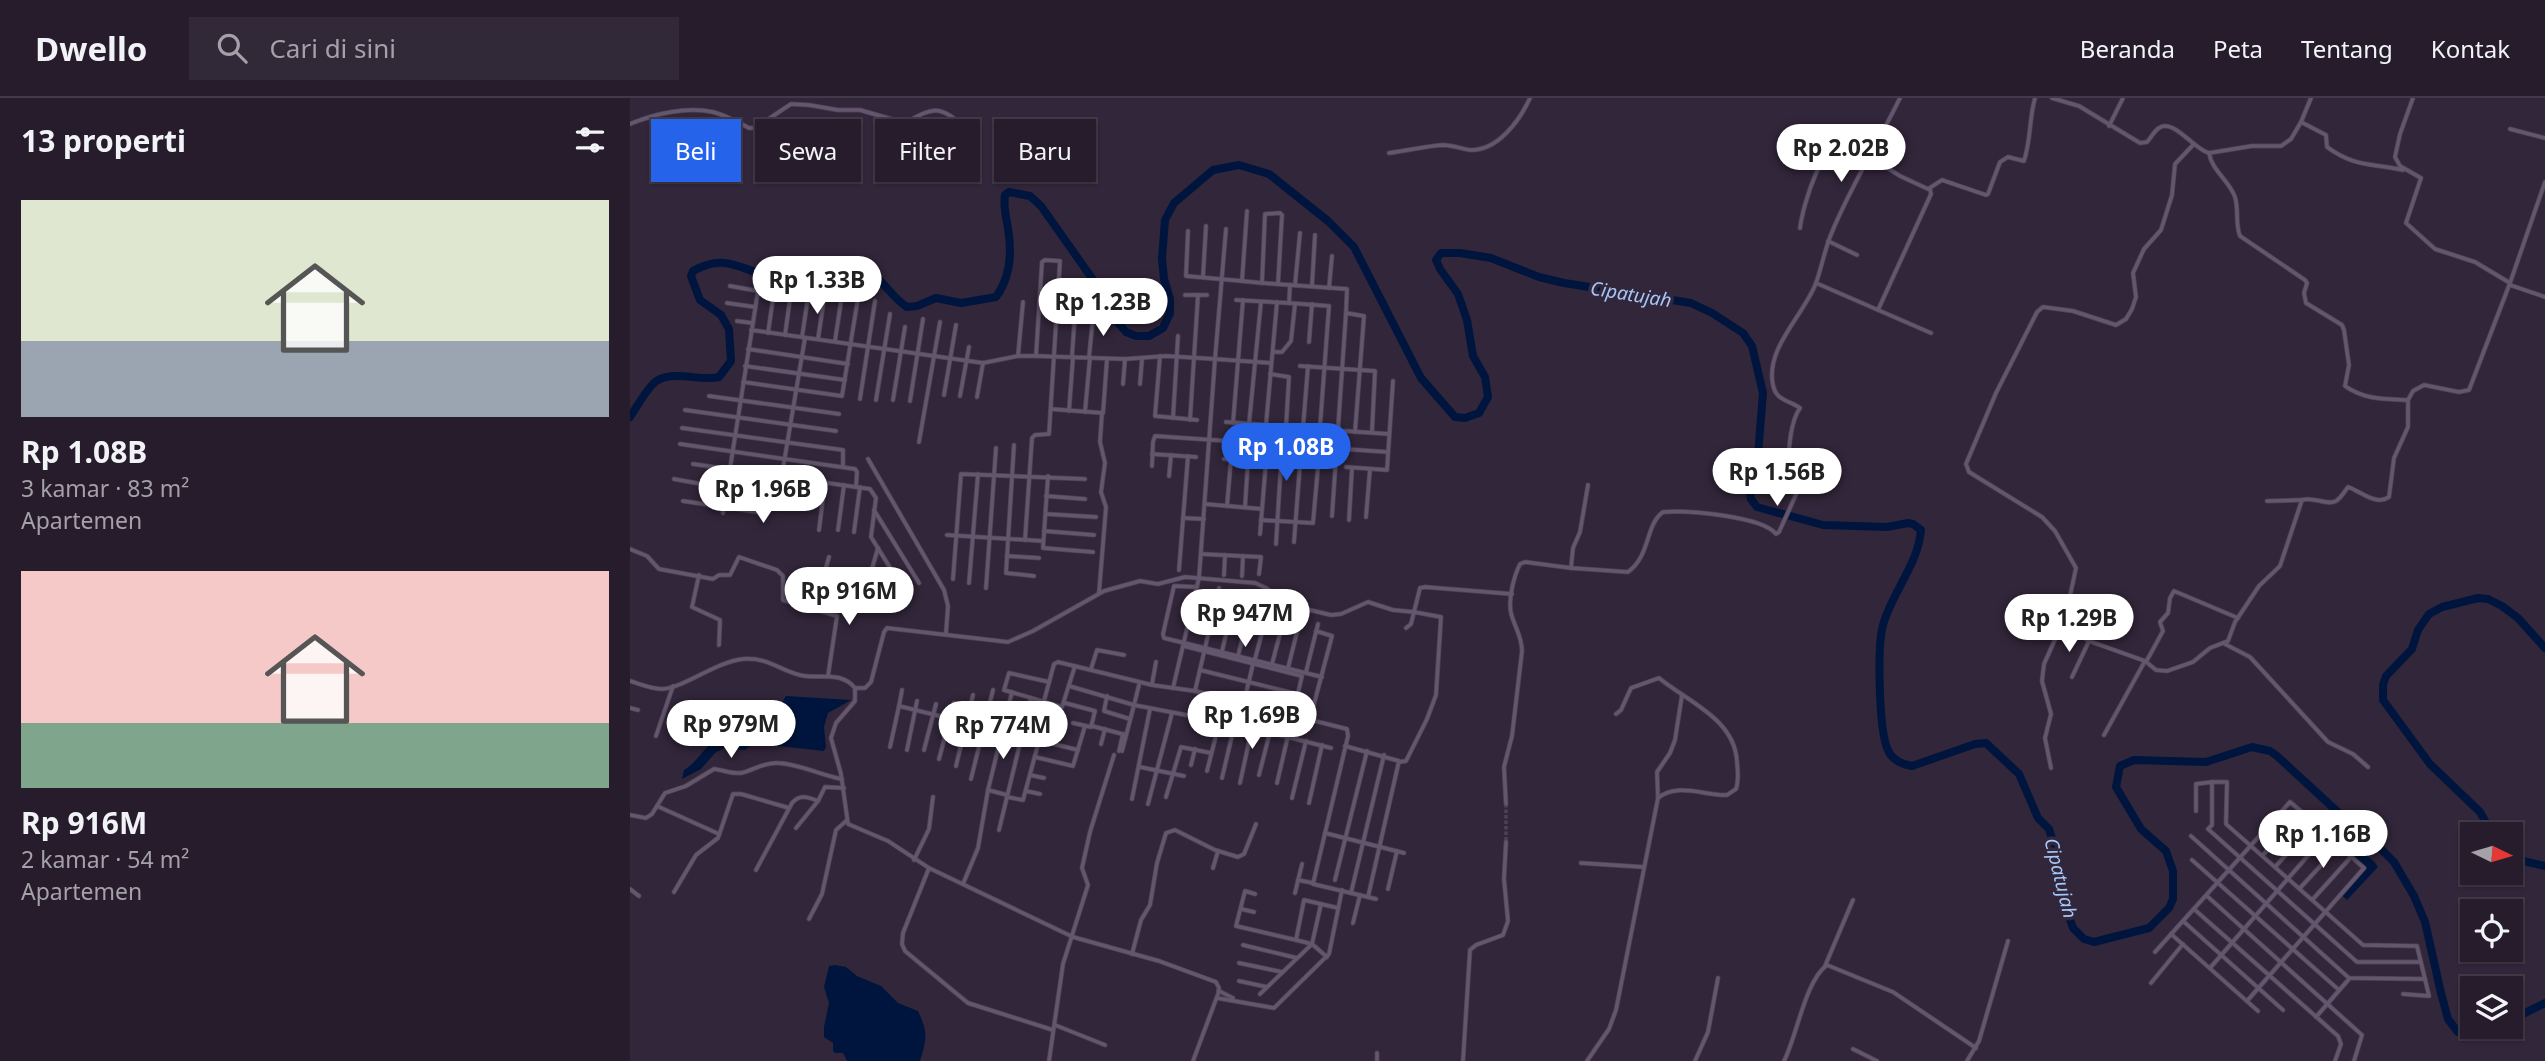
<!DOCTYPE html>
<html lang="id">
<meta charset="utf-8">
<style>
:root{--surface:#261c2c;--page:#322938;--text:#f1f3f6;--muted:#a4a1a9;--line:#423a48;--accent:#2563eb}
body{margin:0;font-family:"Noto Sans",sans-serif;background:var(--page);color:var(--text);height:100vh;display:flex;flex-direction:column;font-size:26px;white-space:nowrap}
*{box-sizing:border-box;margin:0}
p{font-size:23px;color:var(--muted)}
.icon{flex:none;width:38px;height:38px;fill:none;stroke:currentColor;stroke-width:2;stroke-linecap:round;stroke-linejoin:round}
.map{position:relative;flex:1;overflow:hidden}
.side{display:flex;flex-direction:column;background:var(--surface);width:630px}
.side>*{flex:none}
.top-card{position:absolute;left:21px;top:21px;width:665px;height:63px;display:flex;gap:14px}
.needle{width:46px;rotate:95deg}
.fabs{position:absolute;left:1830px;top:724px;display:grid;gap:14px}
.fabs a{display:grid;place-items:center;width:63px;height:63px;border-radius:0px;background:var(--surface);box-shadow:0 2px 5px #0004,0 0 0 2px var(--line);font-size:35px}
.price{position:absolute;translate:-50% -60px;padding:0 16px;border-radius:24px;background:#fff;color:#222;font-size:23px;line-height:46px;filter:drop-shadow(0 2px 4px #0008)}
.price::after{content:'';position:absolute;left:50%;top:42px;width:21px;height:16px;margin-left:-10px;background:inherit;clip-path:polygon(0 0,100% 0,50% 100%)}
.price.on{background:var(--accent);color:#fff}
ul{padding:0;list-style:none}
li{display:grid;align-content:center;gap:14px;height:371px;padding:0 21px}
li span{display:grid;place-items:center;height:217px;border-radius:0px;color:#555}
li>.icon{margin-inline-start:auto}
span .icon{width:126px;height:126px;fill:#fffc;stroke-width:1}
li b{font-size:30px}
h2{display:flex;justify-content:space-between;align-items:center;height:84px;padding:0 21px;font-size:30px}
.pill{padding:0 24px;border-radius:0px;background:var(--surface);box-shadow:0 2px 5px #0004,0 0 0 2px var(--line);font-size:24px;line-height:63px}
.pill.on{background:var(--accent);color:#fff}
header{display:flex;align-items:center;gap:42px;box-sizing:border-box;height:98px;padding:0 35px;background:var(--surface);border-bottom:2px solid var(--line)}
header strong{font-size:33px}
nav{display:flex;gap:38px;margin-inline-start:auto;font-size:24px}
.search{width:490px;height:63px;background:var(--page);display:flex;align-items:center;gap:18px;box-sizing:border-box;padding:0 24px;border-radius:0px;color:var(--muted);font-size:26px}
main{display:flex;flex:1;min-height:0}
.map>svg:first-child{display:block}
</style>
<header>
<strong>Dwello</strong>
<div class="search"><svg class="icon" aria-label="search" viewBox="0 0 24 24"><circle cx="10" cy="10" r="6"/><path d="M15 15l6 6"/></svg>Cari di sini</div>
<nav><a>Beranda</a><a>Peta</a><a>Tentang</a><a>Kontak</a></nav>
</header>
<main>
<section class="side">
<h2>13 properti<svg class="icon" aria-label="filters" viewBox="0 0 24 24"><path d="M4 7h16M4 17h16"/><circle cx="9" cy="7" r="2"/><circle cx="15" cy="17" r="2"/></svg></h2>
<ul>
<li><span style="background:linear-gradient(#dfe7d0 65%,#9aa5b1 0)"><svg class="icon" aria-label="home" viewBox="0 0 24 24"><path d="M3 11l9-7 9 7M6 9v11h12V9"/></svg></span><div><b>Rp 1.08B</b><p>3 kamar · 83 m²</p><p>Apartemen</p></div></li>
<li><span style="background:linear-gradient(#f6c9c9 70%,#7fa58c 0)"><svg class="icon" aria-label="home" viewBox="0 0 24 24"><path d="M3 11l9-7 9 7M6 9v11h12V9"/></svg></span><div><b>Rp 916M</b><p>2 kamar · 54 m²</p><p>Apartemen</p></div></li>
</ul>
</section>
<div class="map">
<svg width="1915" height="963" viewBox="0 0 1915 963">
<rect width="100%" height="100%" fill="#32263a"/>
<!-- water -->
<g fill="#00153e">
<path d="M156,598L221,602L198,615L194,629L196,649L194,653L139,647L120,648L115,652L94,650L85,655L71,671L52,681L54,672C69,663 75,646 91,639C107,632 131,636 145,623C152,615 150,605 156,598Z"/>
<path d="M1714,745C1726,751 1742,758 1748,769L1717,802L1712,797L1736,770L1712,748Z"/>
<path d="M205,867L216,869L227,878L251,888L268,905L288,913C298,934 297,941 290,963H217L213,955H205L203,953V945L194,939V929L199,905L194,889L199,868Z"/>
</g>
<g fill="none" stroke-linecap="round" stroke-linejoin="round">
<!-- river -->
<g stroke="#00153e" stroke-width="8">
<path d="M0,319C7,309 14,295 23,286C39,270 69,284 89,279L101,263L99,231L91,217L70,202L61,178L63,173C93,156 106,169 135,177C145,179 157,179 168,180C189,180 211,165 232,171C251,176 260,199 277,209L287,208L306,200L331,205L366,199C380,180 382,154 378,130C376,118 373,109 375,97L379,94L400,98L411,108L471,193L483,219L496,234L506,238H519L533,230L540,215V201L534,181L532,161L535,122L544,105L583,72L609,67L639,76L698,123L724,149L791,280L825,319L835,320L849,315L858,299L855,279L843,258L837,222L828,196L810,171L806,162L811,155H830L861,160L909,179L934,185L1061,205L1082,215L1113,235L1122,248L1133,295L1127,369L1119,390L1121,401L1127,409L1193,427L1257,429L1278,425L1283,426L1291,432C1288,467 1262,494 1253,527C1247,548 1249,629 1257,650C1261,661 1270,666 1282,668L1345,646L1356,645L1389,676L1408,720L1419,731L1427,757L1429,784L1436,810L1443,830L1454,841L1464,844L1519,830L1539,810L1543,801V773L1536,753L1511,731L1486,689L1490,668L1504,662L1576,664L1622,649L1640,653L1647,658L1710,716L1739,739L1764,764L1784,798L1795,824L1811,895L1818,921L1827,933L1835,938L1846,939L1866,929"/>
<path d="M1863,737L1850,714L1800,666L1753,602V587L1756,578L1782,551L1788,532L1799,516L1812,509L1848,500L1858,501L1872,508L1888,520L1915,550"/>
<path d="M1881,760L1915,768"/>
<path d="M1881,922L1915,905"/>
</g>
<!-- minor-tunnel -->
<path stroke="#4e4356" stroke-width="3.5" stroke-dasharray="3.5 2" stroke-linecap="butt" d="M876,706V744"/>
<defs>
<g id="minor">
<path d="M1422,0L1449,8L1510,45L1517,44C1521,40 1524,33 1529,30C1544,20 1564,52 1579,55L1622,48H1651L1661,41L1671,24"/>
<path d="M1681,0L1671,24L1696,37L1697,49C1726,70 1742,65 1773,72"/>
<path d="M1783,0L1770,36L1765,59L1770,68L1791,80L1776,125L1805,151L1845,164L1880,185"/>
<path d="M0,26C24,16 57,8 83,14C95,17 108,24 119,30H125L161,6L179,7L208,12H230L275,25C301,11 308,5 332,27L331,37L324,40"/>
<path d="M1479,28L1493,0"/>
<path d="M1880,31L1915,40"/>
<path d="M1564,46L1545,66L1542,97L1531,132L1514,151L1503,175L1506,199L1502,211L1496,221L1486,227L1443,213L1413,209L1407,214L1366,295L1336,366L1339,374L1412,419L1425,433L1446,470L1440,498L1431,520L1432,526L1459,543L1515,563L1526,572L1537,573L1563,564L1580,550L1598,543L1605,524L1629,488L1650,468L1672,402C1683,398 1697,408 1706,403C1711,400 1715,393 1718,389C1732,394 1746,408 1759,399L1764,360L1778,329V302"/>
<path d="M759,55C777,53 795,48 813,47C823,47 831,51 840,52C868,53 890,22 900,0"/>
<path d="M1579,55C1582,73 1599,82 1605,99C1609,112 1605,126 1610,138L1675,182L1677,185L1674,195L1676,205L1712,227L1714,232L1719,267L1715,288C1735,302 1754,301 1778,302L1783,293L1794,287L1829,294L1839,292L1880,185L1915,84"/>
<path d="M1240,59L1270,78L1298,91L1312,82L1356,97L1358,96L1370,64L1378,59L1394,63C1401,42 1399,21 1405,0"/>
<path d="M1170,130C1173,107 1193,37 1222,37L1244,51"/>
<path d="M596,131L585,261L641,265"/>
<path d="M558,133L556,178L612,183L617,113"/>
<path d="M1198,143L1227,157"/>
<path d="M573,179L576,128"/>
<path d="M612,183L632,185L635,116L650,115L652,117L648,186"/>
<path d="M632,185L660,187"/>
<path d="M1186,185L1301,235"/>
<path d="M430,186L447,188L442,258"/>
<path d="M665,187L670,135"/>
<path d="M1880,187L1915,199"/>
<path d="M682,188L685,137"/>
<path d="M699,190L702,158"/>
<path d="M555,197H577"/>
<path d="M606,202L659,205"/>
<path d="M97,205L125,209"/>
<path d="M1248,212L1301,96L1300,91"/>
<path d="M107,223L122,225"/>
<path d="M121,232L353,265L388,258H406L495,261L536,258L585,261L569,480L543,590"/>
<path d="M138,235L144,194"/>
<path d="M155,237L161,194"/>
<path d="M172,239L179,193"/>
<path d="M188,241L195,195"/>
<path d="M205,243L212,197"/>
<path d="M679,244L682,206"/>
<path d="M118,251L218,266"/>
<path d="M643,254H652L661,243L665,206"/>
<path d="M388,258L393,204"/>
<path d="M530,258L525,318L567,322"/>
<path d="M459,259L463,220"/>
<path d="M115,268L215,282"/>
<path d="M670,268L745,273L742,334"/>
<path d="M640,276L659,279L656,329"/>
<path d="M113,284L212,298L228,200"/>
<path d="M493,286L495,261"/>
<path d="M510,286L512,261"/>
<path d="M314,297L326,227"/>
<path d="M79,298L209,316"/>
<path d="M330,298L339,249"/>
<path d="M347,299L353,265"/>
<path d="M230,301L245,203"/>
<path d="M246,302L260,216"/>
<path d="M263,302L275,229"/>
<path d="M280,303L293,221"/>
<path d="M421,311L473,315L477,261"/>
<path d="M55,312L206,333"/>
<path d="M439,313L443,259"/>
<path d="M455,314L460,259"/>
<path d="M543,320L548,238"/>
<path d="M560,322L568,197"/>
<path d="M596,324L647,328"/>
<path d="M603,325L613,202"/>
<path d="M619,326L631,204"/>
<path d="M636,327L647,204"/>
<path d="M52,330L213,352V369"/>
<path d="M673,330L678,268"/>
<path d="M690,331H697"/>
<path d="M715,333L759,336"/>
<path d="M289,344L310,224"/>
<path d="M50,346L225,371L227,374L226,389"/>
<path d="M645,346L647,328L682,331L690,329L699,208L659,205L660,187L717,191L716,215"/>
<path d="M384,347L376,475L404,478"/>
<path d="M522,356L566,359"/>
<path d="M238,361L314,492L318,508L316,535"/>
<path d="M594,361L688,369L683,425L631,422"/>
<path d="M63,366L240,391L246,400L241,439L269,484"/>
<path d="M522,368L523,344L525,338L758,354"/>
<path d="M716,369L757,372L763,283"/>
<path d="M418,378L413,450L463,454"/>
<path d="M539,378L541,357"/>
<path d="M44,381L148,400L175,240"/>
<path d="M416,398L455,401"/>
<path d="M53,403L133,415L146,408L148,400"/>
<path d="M1637,403L1672,402"/>
<path d="M575,406L632,411"/>
<path d="M597,408L601,361"/>
<path d="M615,409L618,363"/>
<path d="M244,412L289,485"/>
<path d="M93,415L128,193L100,188"/>
<path d="M416,416L466,419"/>
<path d="M702,418L716,215L734,218L725,334"/>
<path d="M736,419L740,371"/>
<path d="M553,420L574,421"/>
<path d="M719,422L722,370"/>
<path d="M189,432L195,384"/>
<path d="M208,432L214,387"/>
<path d="M414,433L464,437"/>
<path d="M224,434L230,389"/>
<path d="M630,436L636,364"/>
<path d="M317,437L413,443"/>
<path d="M395,442L402,340L405,337L419,336L430,163L415,162L412,164L406,258"/>
<path d="M664,444L670,366"/>
<path d="M646,446L651,365"/>
<path d="M0,451L17,458L29,471L83,481L89,477H100L109,459L147,472L153,478V502L207,518L198,578"/>
<path d="M571,456L631,459L629,476"/>
<path d="M377,458L409,460"/>
<path d="M941,470L998,474C1021,457 1015,427 1033,414C1056,412 1132,418 1146,436L1149,434L1169,390C1169,380 1162,379 1160,370C1157,354 1161,322 1170,310C1159,302 1146,303 1143,287C1135,250 1174,217 1186,185C1192,168 1195,150 1202,134C1221,88 1248,45 1270,0"/>
<path d="M549,472L558,358"/>
<path d="M69,477L62,509L90,522L89,547"/>
<path d="M594,477L595,457"/>
<path d="M612,478L613,458"/>
<path d="M323,481L331,376L455,381"/>
<path d="M339,485L348,376"/>
<path d="M256,486L261,471"/>
<path d="M567,489L544,488L533,536L534,540L692,579"/>
<path d="M356,490L366,350"/>
<path d="M469,495L476,409L471,394L475,365L470,344L472,315"/>
<path d="M588,496L621,506L608,558"/>
<path d="M231,508L248,450"/>
<path d="M184,512L199,459"/>
<path d="M1595,546L1620,559L1698,644L1723,656L1738,669"/>
<path d="M554,548L672,578L647,685"/>
<path d="M592,553L605,500"/>
<path d="M625,561L638,512L640,510L670,522L658,570"/>
<path d="M1516,564L1533,533L1530,524L1538,515L1540,500L1544,493L1608,520"/>
<path d="M642,566L655,517"/>
<path d="M461,571L467,552L494,557"/>
<path d="M570,572L667,596"/>
<path d="M676,574L688,526"/>
<path d="M1442,579L1459,543"/>
<path d="M0,583C10,586 21,591 32,591C54,590 85,564 113,561C141,559 152,575 175,578C193,580 212,574 225,590V603L206,625L201,640L211,676L218,726L258,743L299,770L443,839L529,863L586,884L589,890L588,896L563,963"/>
<path d="M419,584L379,575L374,592L432,609L445,568"/>
<path d="M522,586L526,564"/>
<path d="M509,587L504,607L556,617"/>
<path d="M439,588L504,607L492,653"/>
<path d="M225,590H235L241,584L254,534L257,530L378,544L403,533L474,493L510,483L528,486L555,479L625,485L636,490L659,507L701,517L711,516L738,504L763,512L784,514L790,490L795,489L882,496"/>
<path d="M565,593L589,490"/>
<path d="M477,598L474,613L500,621"/>
<path d="M414,603L424,566L428,564L522,587L565,593L717,631L718,638L683,786L746,801"/>
<path d="M614,604L623,566"/>
<path d="M435,605L465,613L461,629L443,625"/>
<path d="M269,608L272,592"/>
<path d="M0,610L8,612"/>
<path d="M680,621L702,538L686,533"/>
<path d="M462,628L496,637"/>
<path d="M1474,637L1515,563"/>
<path d="M26,638L43,588"/>
<path d="M471,646L475,631"/>
<path d="M715,648L769,663L738,799"/>
<path d="M260,649L269,608L448,652"/>
<path d="M277,652L287,603"/>
<path d="M294,652L306,606"/>
<path d="M489,653L493,636"/>
<path d="M405,659L443,668L455,628"/>
<path d="M309,661L324,605"/>
<path d="M769,664L776,663L797,621L806,597L811,519L784,514L781,526L776,530"/>
<path d="M561,667L565,651"/>
<path d="M326,668L343,597"/>
<path d="M510,669L554,678"/>
<path d="M1421,670L1415,640L1421,616L1412,583L1414,566L1432,526"/>
<path d="M577,673L590,622L701,650"/>
<path d="M400,677L414,680"/>
<path d="M629,677L640,634"/>
<path d="M592,680L605,625"/>
<path d="M341,681L363,592"/>
<path d="M610,685L622,630"/>
<path d="M358,692L377,697"/>
<path d="M396,693L410,696"/>
<path d="M377,699L393,702L409,643"/>
<path d="M536,699L551,649L581,655"/>
<path d="M662,700L676,643"/>
<path d="M1028,700L1027,674L1040,655L1045,642L1052,597"/>
<path d="M502,701L520,611"/>
<path d="M679,705L692,647"/>
<path d="M518,706L542,615"/>
<path d="M876,706L874,669L882,638L892,553C892,538 884,528 881,515C878,501 884,478 890,466L895,464L941,470L943,450L950,434L958,387"/>
<path d="M27,708L89,736"/>
<path d="M1566,713V686L1582,684"/>
<path d="M0,717L16,720L22,716L35,695L56,688L84,671C93,672 102,676 111,675C124,672 134,664 148,665C170,666 190,677 212,681"/>
<path d="M166,730L188,703L195,689L214,690"/>
<path d="M369,732L401,600"/>
<path d="M695,735L774,755"/>
<path d="M1561,738L1719,880L1795,881L1799,898L1773,896"/>
<path d="M284,762L299,731L303,699"/>
<path d="M1562,762L1709,892"/>
<path d="M951,765L1013,769"/>
<path d="M299,770L273,835L272,846L275,853L338,905L423,932"/>
<path d="M583,770L588,753"/>
<path d="M126,772L162,705C170,696 178,699 188,703"/>
<path d="M668,782L683,785"/>
<path d="M705,782L737,653"/>
<path d="M333,786L348,750L358,692L382,594"/>
<path d="M0,791L9,798"/>
<path d="M758,791L767,753"/>
<path d="M44,794L66,757L88,740L103,696H111L159,710"/>
<path d="M665,795L672,766"/>
<path d="M721,795L754,657"/>
<path d="M625,796L615,793L606,828L666,842L674,802L708,810"/>
<path d="M1577,798L1732,937L1724,963"/>
<path d="M1683,801L1721,759"/>
<path d="M611,811L624,814"/>
<path d="M1564,811L1708,938L1711,946L1705,963"/>
<path d="M179,821L192,796L206,732L216,723"/>
<path d="M1553,823L1653,912"/>
<path d="M723,825L730,797"/>
<path d="M1541,836L1628,913"/>
<path d="M666,842L682,846L697,859"/>
<path d="M613,847L667,860"/>
<path d="M1525,854L1660,704L1672,714L1633,757"/>
<path d="M502,856L511,822L520,807L527,765L536,735L545,732L585,752L608,759L614,756L626,726"/>
<path d="M1791,864H1727L1578,731L1582,727V684H1597L1596,726L1733,847L1787,848L1795,881"/>
<path d="M609,865L652,874"/>
<path d="M1195,868L1223,802"/>
<path d="M1580,870L1696,737L1684,726L1645,769"/>
<path d="M609,883L637,889"/>
<path d="M1521,885L1553,846"/>
<path d="M589,893L603,900"/>
<path d="M630,896L682,846L691,806"/>
<path d="M587,900L644,910L699,856L712,792"/>
<path d="M1617,903L1734,770L1709,748L1670,790"/>
<path d="M1686,919L1719,881"/>
<path d="M425,927L475,947"/>
<path d="M1223,951L1247,963"/>
<path d="M419,963L433,866L458,787L452,770L460,734L484,657"/>
<path d="M747,963V955"/>
<path d="M833,963L840,852L846,847L873,837L878,823L874,781L876,744"/>
<path d="M957,963L979,931L986,912L1028,700C1048,684 1075,698 1097,697L1106,691C1109,682 1108,673 1107,664C1105,621 1058,604 1029,580L1001,590L991,612L986,616"/>
<path d="M1065,963L1078,934L1088,880"/>
<path d="M1154,963C1167,938 1175,883 1197,867L1263,894L1346,950"/>
<path d="M1337,963L1349,943L1378,843"/>
</g>
</defs>
<!-- minor casing -->
<use href="#minor" stroke="#4c4253" stroke-width="5"/>
<!-- minor -->
<use href="#minor" stroke="#63566d" stroke-width="3.5"/>
</g>
<g text-anchor="middle" stroke-width="7" stroke-linejoin="round" paint-order="stroke">
<!-- water labels -->
<g font-size="19" font-style="italic" fill="#a5c7fa" stroke="#32263a">
<text transform="translate(1001 196) rotate(9)" y="7">Cipatujah</text>
<text transform="translate(1431 780) rotate(76)" y="7">Cipatujah</text>
</g>
</g>
</svg>
<div class="fabs">
<a><svg class="needle" viewBox="-14 -14 28 28"><path d="M0-13l5 13h-10z" fill="#e53935"/><path d="M0 13l5-13h-10z" fill="#a4a1a9"/></svg></a>
<a><svg class="icon" aria-label="locate" viewBox="0 0 24 24"><circle cx="12" cy="12" r="6"/><path d="M12 2v4M12 18v4M2 12h4M18 12h4"/></svg></a>
<a><svg class="icon" aria-label="layers" viewBox="0 0 24 24"><path d="M12 4l9 5-9 5-9-5zM3 14l9 5 9-5"/></svg></a>
</div>
<b class="price" style="left:1211px;top:86px">Rp 2.02B</b>
<b class="price" style="left:187px;top:218px">Rp 1.33B</b>
<b class="price" style="left:473px;top:240px">Rp 1.23B</b>
<b class="price on" style="left:656px;top:385px">Rp 1.08B</b>
<b class="price" style="left:1147px;top:410px">Rp 1.56B</b>
<b class="price" style="left:133px;top:427px">Rp 1.96B</b>
<b class="price" style="left:219px;top:529px">Rp 916M</b>
<b class="price" style="left:615px;top:551px">Rp 947M</b>
<b class="price" style="left:1439px;top:556px">Rp 1.29B</b>
<b class="price" style="left:622px;top:653px">Rp 1.69B</b>
<b class="price" style="left:101px;top:662px">Rp 979M</b>
<b class="price" style="left:373px;top:663px">Rp 774M</b>
<b class="price" style="left:1693px;top:772px">Rp 1.16B</b>
<div class="top-card">
<a class="pill on">Beli</a>
<a class="pill">Sewa</a>
<a class="pill">Filter</a>
<a class="pill">Baru</a>
</div>
</div>
</main>
